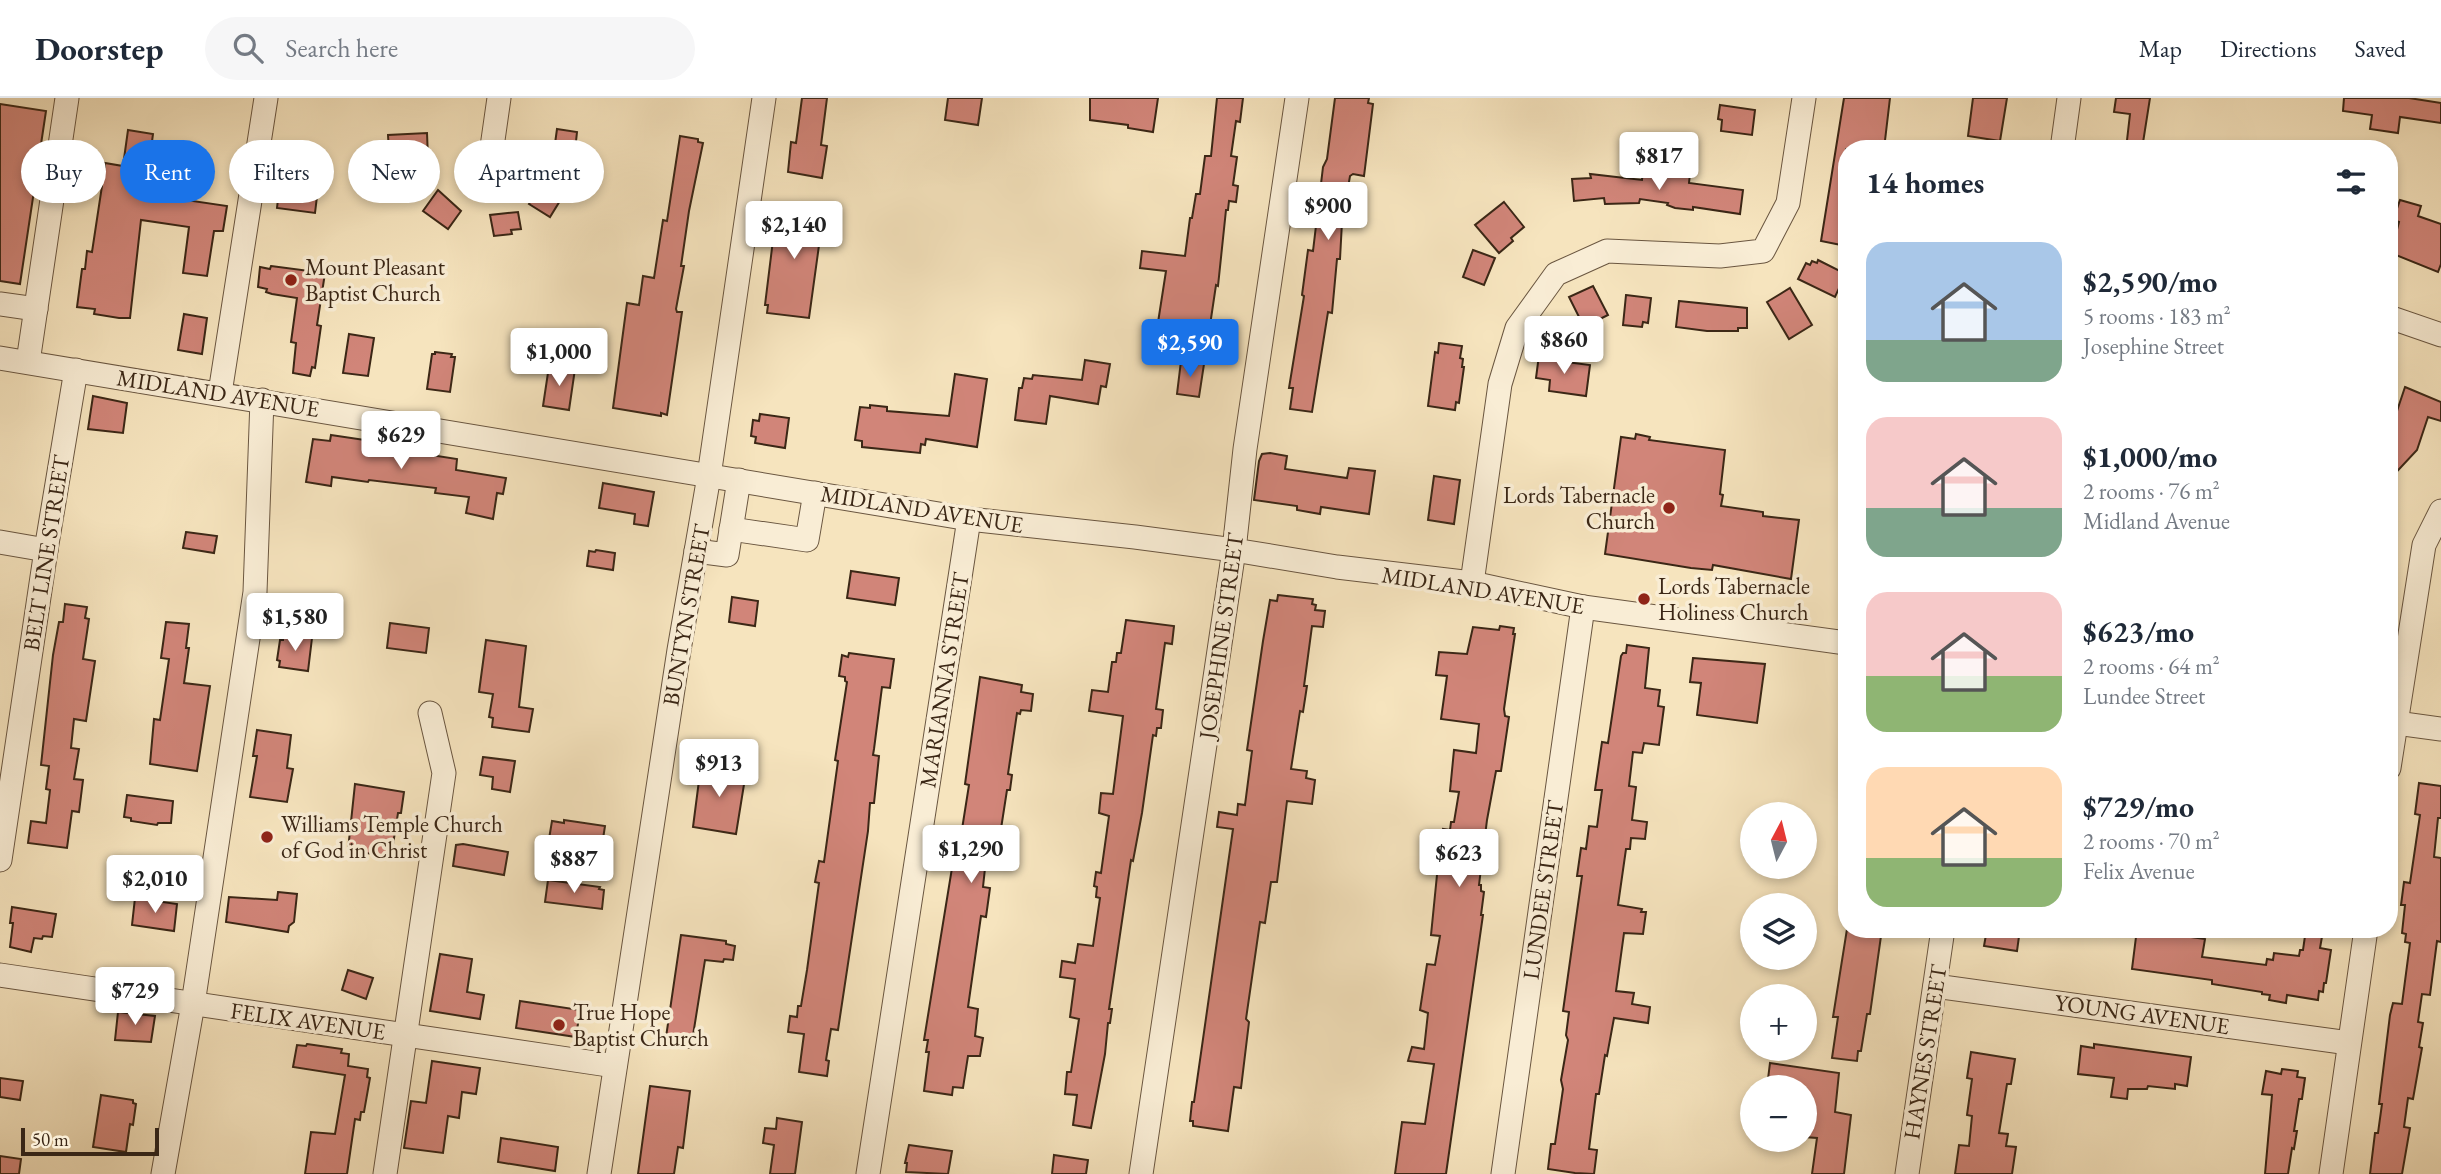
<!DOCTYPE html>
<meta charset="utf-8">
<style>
:root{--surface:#fff;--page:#f6f6f7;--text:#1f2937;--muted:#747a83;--line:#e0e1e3;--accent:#1a73e8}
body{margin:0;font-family:"EB Garamond",serif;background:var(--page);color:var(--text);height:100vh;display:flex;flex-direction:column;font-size:26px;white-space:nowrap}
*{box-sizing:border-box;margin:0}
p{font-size:23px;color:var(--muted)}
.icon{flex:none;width:38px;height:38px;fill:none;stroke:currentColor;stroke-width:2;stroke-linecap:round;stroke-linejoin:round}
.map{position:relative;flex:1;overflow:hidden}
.details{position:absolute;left:1838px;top:42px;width:560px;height:798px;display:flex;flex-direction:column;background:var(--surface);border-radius:28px;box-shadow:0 4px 10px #0003}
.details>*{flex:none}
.top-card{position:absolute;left:21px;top:42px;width:665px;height:63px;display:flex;gap:14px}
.needle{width:46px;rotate:7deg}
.tools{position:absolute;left:1740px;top:704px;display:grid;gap:14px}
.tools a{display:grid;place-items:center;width:77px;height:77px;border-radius:50%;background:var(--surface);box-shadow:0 4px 10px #0003;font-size:35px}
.scale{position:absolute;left:21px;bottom:18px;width:138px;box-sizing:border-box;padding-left:7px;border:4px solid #3b2716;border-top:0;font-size:19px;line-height:24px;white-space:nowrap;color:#3b2716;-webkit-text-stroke:5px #f9edd5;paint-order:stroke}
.price{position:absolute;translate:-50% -60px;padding:0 16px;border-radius:7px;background:#fff;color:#222;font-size:23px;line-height:46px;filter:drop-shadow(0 2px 4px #0008)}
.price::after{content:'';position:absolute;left:50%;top:42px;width:21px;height:16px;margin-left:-10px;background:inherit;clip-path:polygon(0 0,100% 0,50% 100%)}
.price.active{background:var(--accent);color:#fff}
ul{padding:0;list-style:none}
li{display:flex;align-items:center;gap:21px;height:175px;padding:0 28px}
li span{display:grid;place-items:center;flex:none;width:196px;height:140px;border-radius:21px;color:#555}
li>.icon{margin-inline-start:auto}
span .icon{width:84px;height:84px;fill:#fffc;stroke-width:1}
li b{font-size:30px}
h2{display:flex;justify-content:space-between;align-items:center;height:84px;padding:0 28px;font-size:30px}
.tag{padding:0 24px;border-radius:32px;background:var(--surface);box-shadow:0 4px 10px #0003;font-size:24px;line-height:63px}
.tag.active{background:var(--accent);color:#fff}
header{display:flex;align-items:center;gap:42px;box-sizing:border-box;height:98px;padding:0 35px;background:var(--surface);border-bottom:2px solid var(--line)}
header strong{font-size:33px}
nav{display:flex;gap:38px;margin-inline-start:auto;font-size:24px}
.search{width:490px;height:63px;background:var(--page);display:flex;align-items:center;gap:18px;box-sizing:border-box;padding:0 24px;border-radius:38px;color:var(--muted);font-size:26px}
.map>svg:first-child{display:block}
</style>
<header>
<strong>Doorstep</strong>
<div class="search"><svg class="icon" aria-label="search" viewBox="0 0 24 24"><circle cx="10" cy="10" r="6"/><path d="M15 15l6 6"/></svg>Search here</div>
<nav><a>Map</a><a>Directions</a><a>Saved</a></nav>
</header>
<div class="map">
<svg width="2441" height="1076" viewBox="0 0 2441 1076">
<rect width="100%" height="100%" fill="#f6e4be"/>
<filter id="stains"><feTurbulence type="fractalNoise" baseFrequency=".00286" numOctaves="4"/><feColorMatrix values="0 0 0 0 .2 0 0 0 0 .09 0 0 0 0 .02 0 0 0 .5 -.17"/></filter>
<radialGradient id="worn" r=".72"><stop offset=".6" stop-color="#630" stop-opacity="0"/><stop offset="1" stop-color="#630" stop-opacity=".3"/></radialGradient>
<!-- building -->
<g fill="#d18579" stroke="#3b2716" stroke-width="2">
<path d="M802,0H827L821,47L827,48L822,80L788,74L791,44L796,45Z"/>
<path d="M948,0H982L978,27L945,22Z"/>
<path d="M1090,0H1158L1153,34L1128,30V27L1090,22Z"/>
<path d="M1217,0H1243L1240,24L1236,23L1231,58L1237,59L1233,87L1238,88L1236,104L1229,103L1228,112H1226L1218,188L1216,187L1209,234L1188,231V235L1157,231L1166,173L1140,170L1142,153L1185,158L1190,120H1192L1196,96H1200L1205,58H1211Z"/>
<path d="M1335,0H1369L1368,5L1373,6L1364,78L1353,76L1350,78L1342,124L1340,161H1337L1332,215L1328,214L1312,314L1290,311L1293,290H1289L1304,198L1302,197L1308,152L1313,153L1323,69L1327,61Z"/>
<path d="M1844,0H1890L1884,51H1846V148L1821,143Z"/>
<path d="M1973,0H2007L2000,43L1968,38Z"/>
<path d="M2116,0H2150L2142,51H2126L2130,16L2114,14Z"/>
<path d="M2344,0H2409L2441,5V25L2400,19L2398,35L2370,31L2372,17L2343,13Z"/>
<path d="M0,6L46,13L20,186L0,183Z"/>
<path d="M1720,7L1755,12L1752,37L1721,33L1722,22L1718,21Z"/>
<path d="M557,31L577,34L574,62L553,60Z"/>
<path d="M128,32L153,36L145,96L227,108L223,133H214L207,178L183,175L189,129L141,122L130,220H119L94,216L95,211L77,209L82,171H85L87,153L92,154L102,88V85L99,84L101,68L105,69V65L123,68Z"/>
<path d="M427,35L429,86L391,88L388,37Z"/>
<path d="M680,38L698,41V44L703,45L689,113L681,168H684L676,211L677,214H682L667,317L661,315V318L613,310L627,205L639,207L643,178L654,180L663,122L667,123Z"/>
<path d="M1643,72L1690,76L1689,85L1743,92L1740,116L1693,109V112L1675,110L1667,107L1668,105L1640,101L1639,105L1605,106L1604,100L1574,103L1572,81L1591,80L1590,76L1642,82Z"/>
<path d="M550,83L566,93L550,119L529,106L537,94L542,97Z"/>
<path d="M280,84L318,90L315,115L277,110Z"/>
<path d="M438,92L461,113L448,131L423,113Z"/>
<path d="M2400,102L2421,108L2418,118L2441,126V166L2438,174L2391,155L2399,124L2393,122Z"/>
<path d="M1504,104L1524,129L1511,140L1513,143L1499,155L1475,127Z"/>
<path d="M781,106L824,111L809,220L767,215L768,207H765L773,142L778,112L781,113Z"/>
<path d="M518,114L521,131L511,132L512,136L494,138L490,117Z"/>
<path d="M1473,152L1495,160L1484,187L1463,179Z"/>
<path d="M1818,162L1846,176V191L1840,188L1835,199L1798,181L1806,165L1810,167L1812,163L1817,165Z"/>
<path d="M271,168L325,175L317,227L321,228L315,270L312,269L310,278L293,275L296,245L291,244L297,200L272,196L266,194L267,191L258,189L260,169L270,171Z"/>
<path d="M1593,188L1608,217L1584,229L1569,199Z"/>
<path d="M1790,190L1812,227L1789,241L1767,204Z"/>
<path d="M1626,197L1651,200L1648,225L1643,224L1642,229L1623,227Z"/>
<path d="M1679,203L1747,210V230H1738V233H1707L1676,229Z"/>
<path d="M184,216L207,220L202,256L178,252Z"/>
<path d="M349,236L374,240L368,278L343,275Z"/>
<path d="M1439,245L1462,248L1460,260L1463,261L1462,269H1464L1459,305L1456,304L1455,312L1428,308L1435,254L1438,255Z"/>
<path d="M435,254L452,256L451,259H455L450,294L427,291L432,256H435Z"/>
<path d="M1539,257L1559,260V263L1590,267L1586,298L1549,293L1550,282L1536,280Z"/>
<path d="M1085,262L1110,266L1106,289L1101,288L1098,306L1050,298L1046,326L1015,322L1019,290H1022L1024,280L1032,281L1033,277L1082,282Z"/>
<path d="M1181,263L1204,266L1199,299L1177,296Z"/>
<path d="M549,268L575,271L569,312L543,308Z"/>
<path d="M955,276L987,281L977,349L926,341L925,347L921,346L920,355L862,349V343L855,342L860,309L870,310V307L887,309V313L949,318Z"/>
<path d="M2405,289L2441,304V323L2428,319L2417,352L2389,382V337Z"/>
<path d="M93,298L127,305L123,335L88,331Z"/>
<path d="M760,316L789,320L785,350L755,345L756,339L751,338L753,322L759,323Z"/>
<path d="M1636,336L1650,339L1649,342L1725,352L1720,396L1723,397L1721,408L1763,414V418L1799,422L1791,481L1713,467L1712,472L1691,470L1605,456L1621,339L1635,341Z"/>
<path d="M331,337L412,349L411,353L418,355L457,361L456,372L506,380L503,396L497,395L493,421L466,415L469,399L435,395L436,390L369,382L368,384L332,379L331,388L306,384L313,341L330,343Z"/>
<path d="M1270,355L1287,358L1285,371L1347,380L1349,370L1375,373L1369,416L1321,409L1320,416L1297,412V408L1254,402L1259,363L1262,356Z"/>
<path d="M1434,378L1460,382L1454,426L1428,422Z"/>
<path d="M603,385L654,394L648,428L634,426L635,416L599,410Z"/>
<path d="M186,434L217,438L214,455L183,450Z"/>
<path d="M596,452L615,455L613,472L587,468L589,453L595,454Z"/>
<path d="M851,473L899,480L895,507L847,500Z"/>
<path d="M1278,497L1313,501L1312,506L1316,507L1315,512L1325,513L1323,529L1312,528L1304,588H1307L1303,614L1300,613L1291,671L1307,673L1306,680L1315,682L1312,706L1287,703L1277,784H1271L1265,825L1260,824L1246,921L1249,924L1241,990L1234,989L1228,1033L1193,1028V1023H1190L1192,1004H1194L1233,731L1217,729L1219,714L1237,717L1238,706L1245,707L1252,653L1247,652L1263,543L1270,502L1277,503Z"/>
<path d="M732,499L758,503L755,528L729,524Z"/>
<path d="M65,506L87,509L85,520L89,521L83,561L95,563L86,623L74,621L71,650L79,651L74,681L83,682L79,714L72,713L67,750L28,745L31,723L46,725L50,692L46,691L49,668L41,667L53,557L59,524H63Z"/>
<path d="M1126,522L1174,528L1172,546L1165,545L1156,611L1163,612L1161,630H1157L1156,638L1153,637L1142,715L1133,763L1131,762L1109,911H1112L1110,925H1108L1105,956L1091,1030L1073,1027L1077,997L1065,996L1067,974H1071L1079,921L1070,919L1075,881L1060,879L1062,863L1075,865L1078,846L1093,848L1100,800L1096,799L1097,789L1094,788L1096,774L1101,775L1109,718L1099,715L1101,695L1113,696L1123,618L1089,613L1092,592L1108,594L1112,564H1116L1117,555H1121Z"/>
<path d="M166,524L189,526L186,550H189L184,585L210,588L197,673L150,666L154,621L160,622L169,561L161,560Z"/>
<path d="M390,525L429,530L426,555L387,550Z"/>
<path d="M1500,528L1514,530L1513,536H1515L1504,611L1505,618L1509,619L1501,673H1496L1487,722L1479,787H1481V793L1484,794L1481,817H1483L1446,1076H1395L1402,1024L1425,1026L1434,966L1408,963L1412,949L1424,951L1428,915L1420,912L1427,866L1435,867L1440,838L1431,837L1439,757L1443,731L1450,732L1451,724H1454L1459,694L1450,693L1454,652L1476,655L1479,626L1441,621L1447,578L1436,577L1439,554L1467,556L1473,529L1499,532Z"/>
<path d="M283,537L312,540L308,573L279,569L280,563L277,562L280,542H283Z"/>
<path d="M486,542L526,548L519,609L533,611L529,634L492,629L493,620L489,619L493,596L479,594Z"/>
<path d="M1627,547L1649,550L1645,590L1660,592L1658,608L1664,609L1659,647L1644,645L1642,655L1633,654L1629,688L1636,689L1632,722L1647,724L1645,741L1631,740L1630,751H1626L1618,807L1642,811L1641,814H1646L1643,836L1624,835L1616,893L1634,895L1632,906L1650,909L1648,925L1614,920L1607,958L1605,957L1599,996H1596L1589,1051L1597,1052L1594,1076L1575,1075L1548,1071L1551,1046H1555L1563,991L1561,982L1568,942L1566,937L1569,914L1563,913L1582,778H1577L1581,750L1586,751L1589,728L1597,729L1602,692H1595L1602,644L1608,645L1621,558L1623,555H1626Z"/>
<path d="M849,555L894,561L890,590L882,589L874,651L873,657L879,658L874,705H870L868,733L838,932L831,931L826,962L829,963L827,978L799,974L804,936L788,934L790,918L797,919L798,908H801L807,872L819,785L815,784L819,763L824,764L838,663L835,662L847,584L845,583V579L839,578L842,557L848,559Z"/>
<path d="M1693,560L1765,566L1757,625L1697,617L1701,585L1690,584Z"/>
<path d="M980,579L1022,587L1021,594L1033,596L1031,613L1021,612L1020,616L1017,615L1008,676L1012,677L1010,692H1007L996,763L986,761L983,789L990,790L986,819L981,818L968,909L978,911L975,938L983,940L980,958H968L963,990L953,989L952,997L924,993L929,954H926L928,942H924L952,770L946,766L949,747L960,744L969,687L965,686Z"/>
<path d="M257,632L291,637L287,670L293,671L287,704L250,699L257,658H253Z"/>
<path d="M483,659L515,663L510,694L492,691L493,679L480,677Z"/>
<path d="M701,667L746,674L736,736L693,729Z"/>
<path d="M2419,685L2441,688V720H2438L2434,759L2441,760V844L2437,843L2430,897L2422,896L2418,924L2423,925L2419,949L2422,950L2413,1001L2408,1000L2404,1029L2410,1030L2402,1076H2370L2375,1035H2378L2382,1006H2379L2390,917L2393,905L2402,906L2410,845L2405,844L2406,836L2402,835L2405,807H2401L2404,784L2410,785L2420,717L2415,716Z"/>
<path d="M355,686L404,694L401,715H398L391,759L348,752Z"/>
<path d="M127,697L173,703L171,725H158L157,727L131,723V720L124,719Z"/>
<path d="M564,722L605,728L600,760L559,754L561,743L549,741L552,723L564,725Z"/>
<path d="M463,746L508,754L504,777L453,768L456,747Z"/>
<path d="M548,782L600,789L599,791L604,792L602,811L545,804Z"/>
<path d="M278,794L297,796L294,824L289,828L288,834L226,824L229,799L277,802Z"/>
<path d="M135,800L177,806L174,833L132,827Z"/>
<path d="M12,809L56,816L52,839L43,838L42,841L34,840L31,854L10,849L13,825H10Z"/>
<path d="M1847,831H1882L1870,916H1867L1861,953H1858L1857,963L1832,960L1838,919H1833Z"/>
<path d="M1987,831H2020L2017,853L1984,848Z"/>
<path d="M2137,831H2163L2162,835L2205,841L2202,859L2266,867L2267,861L2273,862L2274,855L2299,858L2300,852H2303L2306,831L2323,833L2320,850L2331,852L2326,885H2324L2323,894L2319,893L2318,902L2287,897L2286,905L2269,902L2270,897L2262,896V894L2212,886V882L2132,871Z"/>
<path d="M681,837L726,843V846L735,848L733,862L724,861L723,864L705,862L691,950L665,946Z"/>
<path d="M440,856L472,861L467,894L484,897L480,921L430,913Z"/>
<path d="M348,872L373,880L366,901L342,892Z"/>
<path d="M520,903L580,912L576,939L516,930Z"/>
<path d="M118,914L155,918L151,944L115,942Z"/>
<path d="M307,946L342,951L341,955L349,956L348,968L368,971L367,979L370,980L364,1014H361L360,1022L355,1021L347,1076H305L311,1034L335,1036L345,977L293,969L297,947L306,948Z"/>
<path d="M2094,946L2191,959L2187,988L2175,986V991L2148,988L2147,991H2128L2127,1001L2111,999L2114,980L2078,976L2081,948L2094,950Z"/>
<path d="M1971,954L2015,961L2011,986H2007L1999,1035L2008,1036L2006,1048L2016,1049L2012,1076H1955L1959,1047L1969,1048L1972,1018L1967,1017L1972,981L1967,980Z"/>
<path d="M432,963L480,970L476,996L462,994L459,1020L448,1018L443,1055L404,1050L411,1003L426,1005Z"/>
<path d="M1770,965L1839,975L1835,1014L1851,1017L1844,1076H1812L1817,1040L1804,1039V989H1767Z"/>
<path d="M2282,971L2298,973L2297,979L2305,980L2302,1001H2299L2294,1033H2297L2294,1051L2292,1050L2288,1076H2265L2272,997L2262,996L2266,973L2281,976Z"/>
<path d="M0,980L23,983L20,1002L0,999Z"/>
<path d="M650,988L690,993L683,1050L678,1049L674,1076H638Z"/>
<path d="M101,997L133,1002V1005L136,1006L133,1027L130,1026L126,1054L93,1049Z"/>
<path d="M777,1020L802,1024L795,1076H770L774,1047L763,1045L765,1030L776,1031Z"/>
<path d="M501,1040L558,1049L555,1073L498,1064Z"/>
<path d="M909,1047L952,1053L948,1076L906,1074L907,1065H905Z"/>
<path d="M1054,1057L1088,1062L1086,1076H1052Z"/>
<path d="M0,1058L21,1061L19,1076H0Z"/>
</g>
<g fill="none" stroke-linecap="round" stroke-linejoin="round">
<defs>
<g id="minor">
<path d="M2062,51L2069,0"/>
<path d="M491,56L499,0"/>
<path d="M0,206L36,211"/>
<path d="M2389,219L2441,237"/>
<path d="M0,260L969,421L1135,439L1234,452L1337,469L1472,485L1583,509L1846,545"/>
<path d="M28,264L67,0"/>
<path d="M220,295L266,0"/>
<path d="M731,431L807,442L815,395"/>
<path d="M0,444L46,452"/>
<path d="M696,453L727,457L739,382"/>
<path d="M1472,485L1500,286L1517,230L1556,176L1607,153L1720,158L1763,153L1788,105L1804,0"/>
<path d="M2389,624L2441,631"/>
<path d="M2389,670L2424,447L2441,413"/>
<path d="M0,762L46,452L76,272"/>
<path d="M0,877L615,968"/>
<path d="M1935,888L2349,945"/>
<path d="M163,1076L193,906L255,494L262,302"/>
<path d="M385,1076L444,675L430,615"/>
<path d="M599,1076L679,552L709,378L764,0"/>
<path d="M868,1076L969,421"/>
<path d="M1141,1076L1234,452L1245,351L1297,0"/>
<path d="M1503,1076L1583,509"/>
<path d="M1907,1076L1943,831"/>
<path d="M2331,1076L2366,831"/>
</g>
</defs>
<!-- minor casing -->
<use href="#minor" stroke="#6a5640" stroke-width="25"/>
<!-- minor -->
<use href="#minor" stroke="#f9edd5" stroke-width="23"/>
</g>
<!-- markers -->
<g fill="#8f2418" stroke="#f9edd5" stroke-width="2.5">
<circle cx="291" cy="182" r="7"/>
<circle cx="1669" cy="410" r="7"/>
<circle cx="1644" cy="501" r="7"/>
<circle cx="267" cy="739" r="7"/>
<circle cx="559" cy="927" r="7"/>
</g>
<g text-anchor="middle" stroke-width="7" stroke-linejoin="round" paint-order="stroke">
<!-- poi labels -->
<g font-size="23" fill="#3b2716" stroke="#f9edd5" text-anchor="start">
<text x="305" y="177">Mount Pleasant<tspan x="305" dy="26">Baptist Church</tspan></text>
<text x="1655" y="405" text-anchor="end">Lords Tabernacle<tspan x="1655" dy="26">Church</tspan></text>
<text x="1658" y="496">Lords Tabernacle<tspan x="1658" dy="26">Holiness Church</tspan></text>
<text x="281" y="734">Williams Temple Church<tspan x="281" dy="26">of God in Christ</tspan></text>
<text x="573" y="922">True Hope<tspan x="573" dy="26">Baptist Church</tspan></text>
</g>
<!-- street labels -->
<g font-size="23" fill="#3b2716" stroke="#f9edd5">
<text transform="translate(218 295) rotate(9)" y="8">MIDLAND AVENUE</text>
<text transform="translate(922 411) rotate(9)" y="8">MIDLAND AVENUE</text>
<text transform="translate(46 455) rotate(-81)" y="8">BELT LINE STREET</text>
<text transform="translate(1483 492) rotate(9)" y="8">MIDLAND AVENUE</text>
<text transform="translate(686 517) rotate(-80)" y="8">BUNTYN STREET</text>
<text transform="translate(1221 538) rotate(-82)" y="8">JOSEPHINE STREET</text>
<text transform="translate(944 582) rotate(-81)" y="8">MARIANNA STREET</text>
<text transform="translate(1543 792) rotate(-82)" y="8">LUNDEE STREET</text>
<text transform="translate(2142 916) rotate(8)" y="8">YOUNG AVENUE</text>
<text transform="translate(308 923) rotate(8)" y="8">FELIX AVENUE</text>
<text transform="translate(1925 954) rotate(-81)" y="8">HAYNES STREET</text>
</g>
</g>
<rect width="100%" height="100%" filter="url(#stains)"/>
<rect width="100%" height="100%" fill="url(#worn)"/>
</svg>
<div class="tools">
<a><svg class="needle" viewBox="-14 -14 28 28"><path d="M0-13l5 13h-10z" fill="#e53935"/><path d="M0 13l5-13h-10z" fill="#747a83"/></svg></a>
<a><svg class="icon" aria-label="layers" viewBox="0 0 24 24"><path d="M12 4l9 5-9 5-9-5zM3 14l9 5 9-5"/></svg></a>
<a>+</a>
<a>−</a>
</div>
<div class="scale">50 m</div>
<b class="price" style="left:1659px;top:94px">$817</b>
<b class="price" style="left:1328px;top:144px">$900</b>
<b class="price" style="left:794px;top:163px">$2,140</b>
<b class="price" style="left:1564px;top:278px">$860</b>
<b class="price active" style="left:1190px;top:281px">$2,590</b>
<b class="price" style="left:559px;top:290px">$1,000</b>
<b class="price" style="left:401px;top:373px">$629</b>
<b class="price" style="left:295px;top:555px">$1,580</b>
<b class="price" style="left:719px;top:701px">$913</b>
<b class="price" style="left:971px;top:787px">$1,290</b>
<b class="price" style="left:1459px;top:791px">$623</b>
<b class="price" style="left:574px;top:797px">$887</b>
<b class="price" style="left:155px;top:817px">$2,010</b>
<b class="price" style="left:135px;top:929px">$729</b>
<div class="top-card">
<a class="tag">Buy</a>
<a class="tag active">Rent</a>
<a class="tag">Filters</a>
<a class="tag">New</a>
<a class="tag">Apartment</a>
</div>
<section class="details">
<h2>14 homes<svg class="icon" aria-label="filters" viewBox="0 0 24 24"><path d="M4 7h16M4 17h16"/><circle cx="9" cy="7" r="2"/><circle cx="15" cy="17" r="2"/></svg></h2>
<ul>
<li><span style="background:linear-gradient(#a9c7e8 70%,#7fa58c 0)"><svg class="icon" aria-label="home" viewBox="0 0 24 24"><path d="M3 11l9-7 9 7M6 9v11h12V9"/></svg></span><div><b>$2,590/mo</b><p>5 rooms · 183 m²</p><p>Josephine Street</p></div></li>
<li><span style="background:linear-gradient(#f6c9c9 65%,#7fa58c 0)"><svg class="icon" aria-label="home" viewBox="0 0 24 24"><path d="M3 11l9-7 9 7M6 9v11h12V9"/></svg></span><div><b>$1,000/mo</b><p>2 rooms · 76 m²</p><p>Midland Avenue</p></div></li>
<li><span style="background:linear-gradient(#f6c9c9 60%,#8fb573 0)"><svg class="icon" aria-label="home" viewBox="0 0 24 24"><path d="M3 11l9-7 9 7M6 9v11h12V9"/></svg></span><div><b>$623/mo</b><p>2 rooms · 64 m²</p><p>Lundee Street</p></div></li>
<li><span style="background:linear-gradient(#ffd9b3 65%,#8fb573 0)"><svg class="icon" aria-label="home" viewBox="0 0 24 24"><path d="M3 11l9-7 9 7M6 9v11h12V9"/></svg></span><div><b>$729/mo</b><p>2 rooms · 70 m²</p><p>Felix Avenue</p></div></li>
</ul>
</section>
</div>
